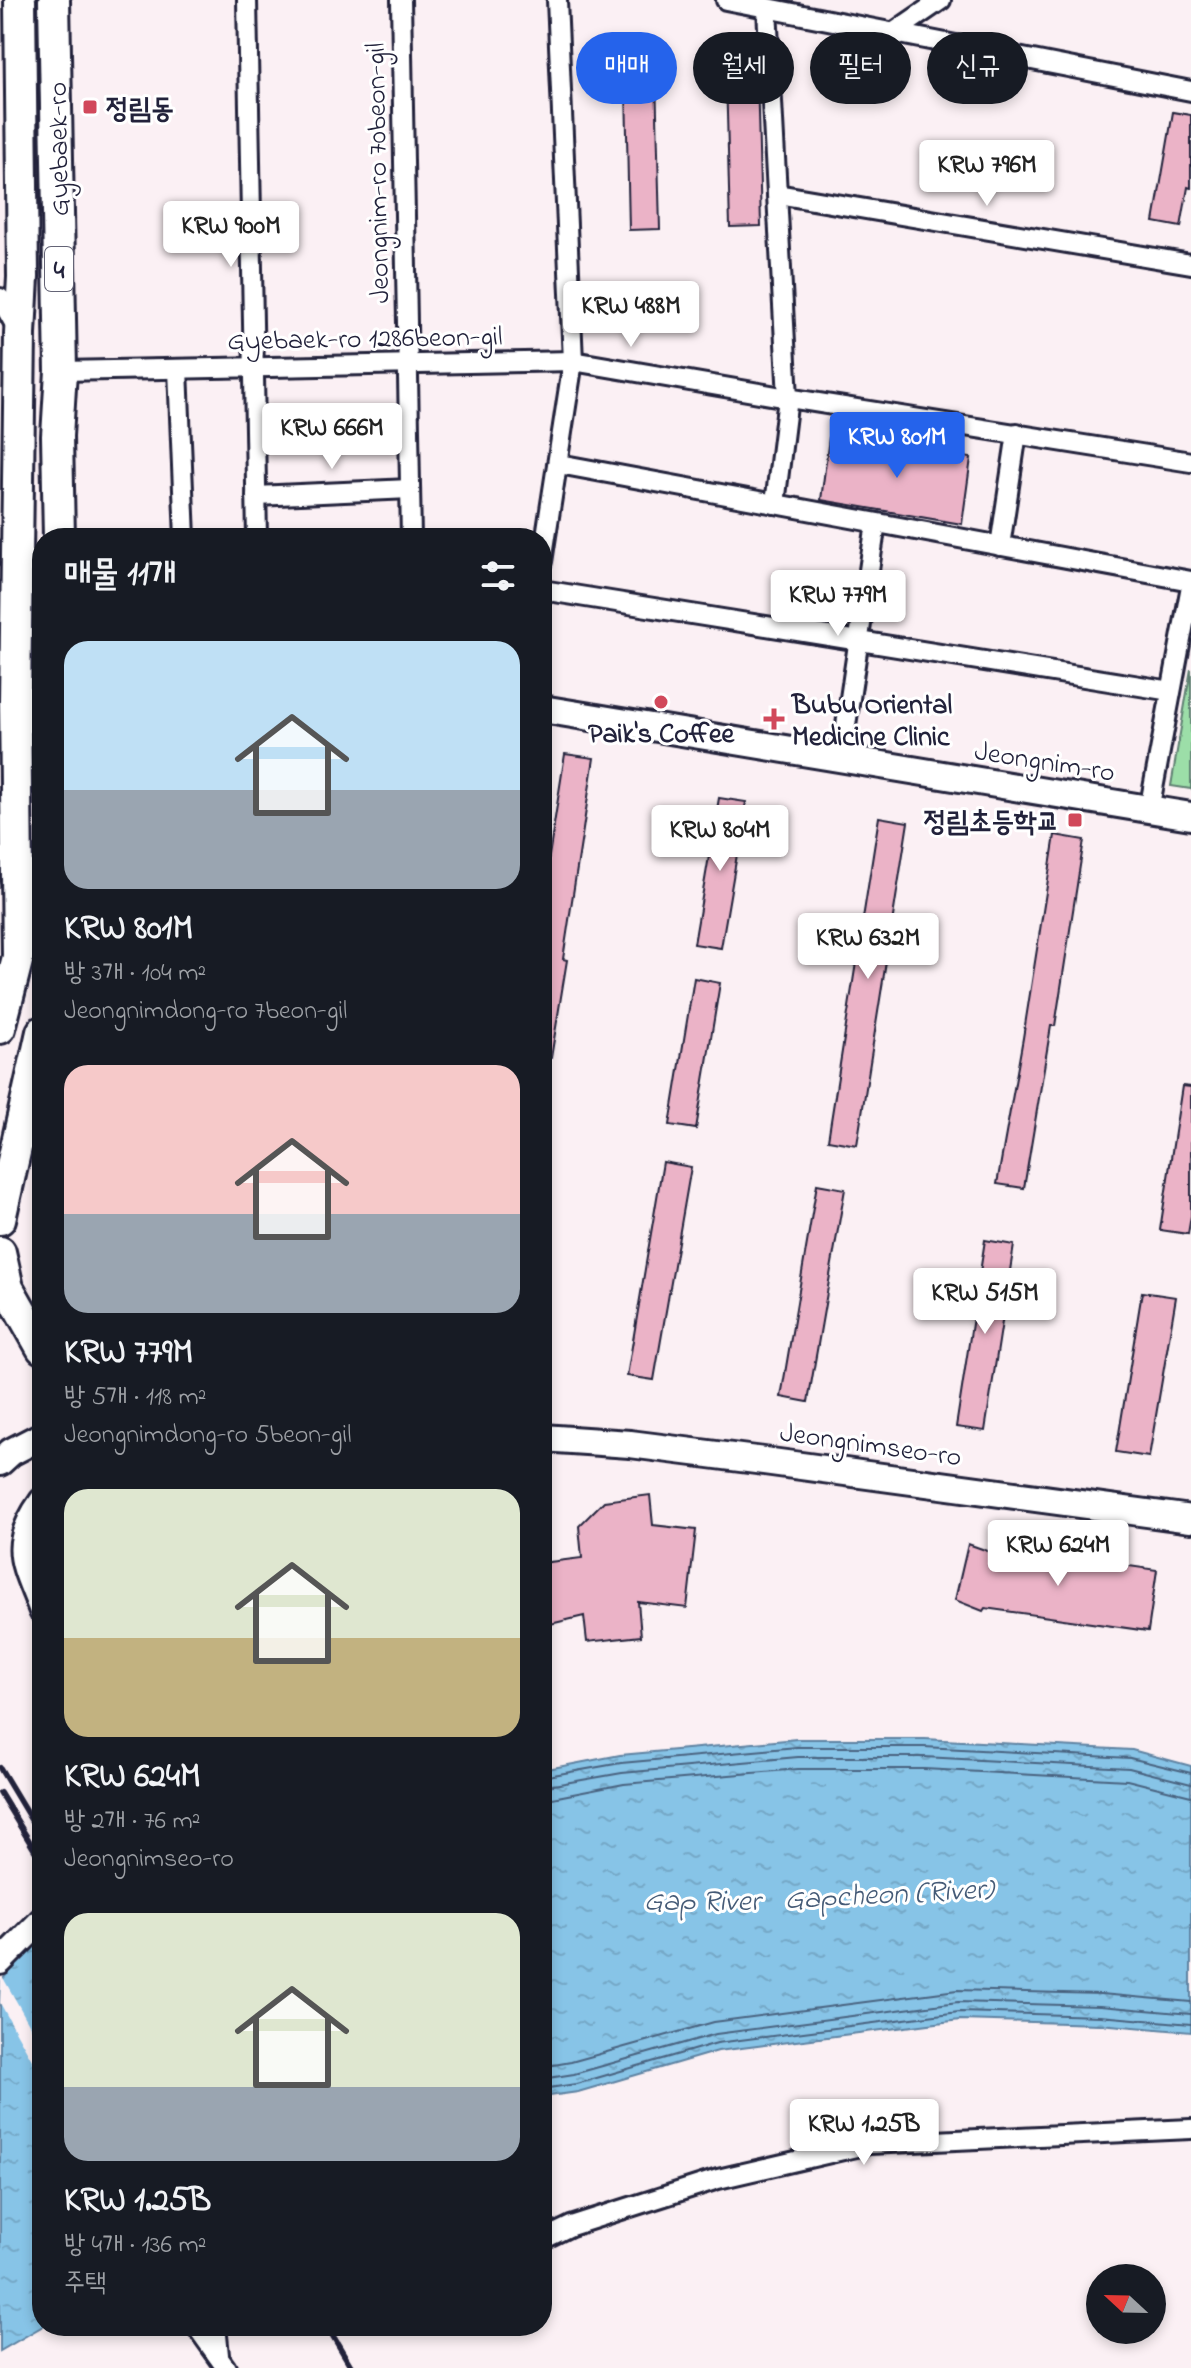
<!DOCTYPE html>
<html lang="ko">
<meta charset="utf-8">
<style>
:root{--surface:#171b24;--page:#242831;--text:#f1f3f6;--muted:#9ea1a6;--accent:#2563eb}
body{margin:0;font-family:"Indie Flower","Poor Story",sans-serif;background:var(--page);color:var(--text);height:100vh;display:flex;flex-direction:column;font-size:30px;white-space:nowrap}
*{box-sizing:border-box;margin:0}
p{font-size:26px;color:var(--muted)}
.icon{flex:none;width:44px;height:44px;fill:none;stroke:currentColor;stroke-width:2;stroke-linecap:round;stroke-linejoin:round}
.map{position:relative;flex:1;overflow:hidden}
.side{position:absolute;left:32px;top:528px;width:520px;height:1808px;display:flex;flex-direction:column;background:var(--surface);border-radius:32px;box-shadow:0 4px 12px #0003}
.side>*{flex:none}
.guide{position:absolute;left:576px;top:32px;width:494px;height:72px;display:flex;gap:16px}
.needle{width:52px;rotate:292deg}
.tools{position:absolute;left:1086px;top:2264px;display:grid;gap:16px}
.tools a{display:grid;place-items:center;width:80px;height:80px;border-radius:50%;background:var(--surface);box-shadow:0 4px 12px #0003;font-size:40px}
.price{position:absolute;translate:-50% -68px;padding:0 18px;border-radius:8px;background:#fff;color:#222;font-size:26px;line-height:52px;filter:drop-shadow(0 2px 4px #0008)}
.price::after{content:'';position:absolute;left:50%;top:48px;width:24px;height:18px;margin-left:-12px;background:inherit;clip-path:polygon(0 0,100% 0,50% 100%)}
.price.selected{background:var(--accent);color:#fff}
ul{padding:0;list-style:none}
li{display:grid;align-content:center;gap:16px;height:424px;padding:0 32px}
li span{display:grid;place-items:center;height:248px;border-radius:24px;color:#555}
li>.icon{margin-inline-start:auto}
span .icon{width:144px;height:144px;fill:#fffc;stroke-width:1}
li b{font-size:34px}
h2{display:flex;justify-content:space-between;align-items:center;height:96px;padding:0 32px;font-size:34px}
.tag{padding:0 28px;border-radius:36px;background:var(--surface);box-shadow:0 4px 12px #0003;font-size:28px;line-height:72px}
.tag.selected{background:var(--accent);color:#fff}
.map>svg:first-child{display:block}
</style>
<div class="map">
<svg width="1191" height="2368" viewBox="0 0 1191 2368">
<defs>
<pattern id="water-ripples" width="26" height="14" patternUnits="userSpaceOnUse" patternTransform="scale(2)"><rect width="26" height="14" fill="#87c4e7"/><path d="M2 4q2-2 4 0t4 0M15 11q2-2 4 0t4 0" fill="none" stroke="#74a8c7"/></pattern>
</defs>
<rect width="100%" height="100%" fill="#fbf0f4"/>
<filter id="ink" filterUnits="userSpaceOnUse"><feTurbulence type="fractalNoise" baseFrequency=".0125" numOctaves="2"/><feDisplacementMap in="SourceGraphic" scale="16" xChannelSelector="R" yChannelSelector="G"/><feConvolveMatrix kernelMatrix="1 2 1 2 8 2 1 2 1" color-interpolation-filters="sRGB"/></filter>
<g filter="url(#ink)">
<!-- green -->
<path fill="#9cdea8" stroke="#5f8072" stroke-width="2" d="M1191,669V789L1171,786Z"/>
<!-- water -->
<g fill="url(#water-ripples)" stroke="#5f83a2" stroke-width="2">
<path d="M797,1739H925L1132,1750L1191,1766V2032L1099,2024L960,2020L718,2051L578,2092L542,2097V1770L620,1755Z"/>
<path d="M42,1935L43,2326L0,2351V1982Z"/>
</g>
<!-- pier -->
<path fill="#fbf0f4" d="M1,1974L42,2047V2078L0,2003Z"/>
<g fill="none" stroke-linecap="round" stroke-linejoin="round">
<!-- shore -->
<g stroke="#4a6380" stroke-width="2">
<path d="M542,1777L621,1763L797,1747H924L1130,1758L1191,1773"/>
<path d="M542,1787L622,1773L798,1757H924L1129,1768L1191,1784"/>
<path d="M542,1800L624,1784L798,1769H924L1127,1780L1191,1796"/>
<path d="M542,2067L571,2062L714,2022L957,1990L1101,1994L1191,2002"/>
<path d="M542,2079L574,2074L716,2034L958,2002L1100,2006L1191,2014"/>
<path d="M542,2089L576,2084L717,2043L959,2012L1100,2016L1191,2024"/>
</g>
</g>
<!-- building -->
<g fill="#ebb3c7" stroke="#22223b" stroke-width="2">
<path d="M756,36L761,226L730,227L725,37Z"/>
<path d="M655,38L660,229L629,230L625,39Z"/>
<path d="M1173,112L1191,115V188L1188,187L1181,227L1154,222Z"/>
<path d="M829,438L971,458L962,524L821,500Z"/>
<path d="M565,754L594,758L563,959L567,960L551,1058L542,1057V901Z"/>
<path d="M719,798L746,802L721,948L694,944Z"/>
<path d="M879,817L908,822L857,1145L828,1140Z"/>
<path d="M1055,835L1084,840L1055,1026H1051L1024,1188L997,1184L1023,1038Z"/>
<path d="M694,978L720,983L696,1129L670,1125Z"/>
<path d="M1182,1086L1191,1087V1216L1188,1234L1160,1230Z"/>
<path d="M663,1162L691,1167L654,1380L627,1376Z"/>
<path d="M817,1184L845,1189L808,1402L781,1397Z"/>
<path d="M985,1240L1014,1245L985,1431L956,1427Z"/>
<path d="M1142,1292L1176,1297L1149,1457L1116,1452Z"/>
<path d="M650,1495L653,1525L696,1530L687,1608L638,1602L641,1636L587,1642L584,1616L542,1626V1563L582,1558L579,1526L604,1501Z"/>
<path d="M968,1544L1002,1556L1006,1548L1157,1570L1148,1631L985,1608L983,1611L955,1600Z"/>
</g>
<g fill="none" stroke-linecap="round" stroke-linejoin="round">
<defs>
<g id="minor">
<path d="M247,0L257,538"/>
<path d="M401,0L411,538"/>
<path d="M726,0L1191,91"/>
<path d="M767,9L788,398L775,504"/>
<path d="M893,33L941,0"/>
<path d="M777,194L1191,264"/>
<path d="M0,298L18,330"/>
<path d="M178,369L185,538"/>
<path d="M61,371L573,361L788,398L1191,462"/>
<path d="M559,464L1191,581"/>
<path d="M256,496L410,489"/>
<path d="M1000,546L1017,433"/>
<path d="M542,562L573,361L557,0"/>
<path d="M542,590L1171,691"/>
<path d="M841,759L876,523"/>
<path d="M1149,810L1191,586"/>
<path d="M542,2240L571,2226L718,2179L869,2144L1191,2129"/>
<path d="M196,2326L226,2368"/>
<path d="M216,2326L219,2355"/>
</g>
<g id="tertiary">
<path d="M42,1501C9,1547 24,1563 42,1611"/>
<path d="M0,1962L42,1920"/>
</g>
<g id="secondary">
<path d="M15,702H42"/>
<path d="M542,709L1191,816"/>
<path d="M542,1438L630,1444L764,1461L1191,1519"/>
<path d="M0,1462L11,1452L42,1436"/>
</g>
<g id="primary">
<path d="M54,0L61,371L57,436L59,538"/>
<path d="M0,1028L18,957L15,702L20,334L23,277L20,0"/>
<path d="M0,1219L42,1032"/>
<path d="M0,1252L8,1288L42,1348"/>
</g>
</defs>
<!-- minor casing -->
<use href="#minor" stroke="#22223b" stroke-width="24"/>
<!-- tertiary casing -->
<use href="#tertiary" stroke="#22223b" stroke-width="30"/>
<!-- secondary casing -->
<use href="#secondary" stroke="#22223b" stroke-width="32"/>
<!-- primary casing -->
<use href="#primary" stroke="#22223b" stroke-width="36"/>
<!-- minor -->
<use href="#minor" stroke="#fff" stroke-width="18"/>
<!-- tertiary -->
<use href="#tertiary" stroke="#fff" stroke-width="24"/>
<!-- secondary -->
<use href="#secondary" stroke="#fff" stroke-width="26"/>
<!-- primary -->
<use href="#primary" stroke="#fff" stroke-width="30"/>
<!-- rail -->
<g stroke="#22223b" stroke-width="6">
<path d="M0,1768L42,1838"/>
<path d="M0,1793L42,1862"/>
<path d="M327,2326L352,2368"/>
</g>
</g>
</g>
<!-- markers -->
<g fill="#d1495b" stroke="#fff" stroke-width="3">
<rect x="82" y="99" width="16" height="16" rx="4"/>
<circle cx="661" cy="702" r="8"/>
<path d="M770 707h8v8h8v8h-8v8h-8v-8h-8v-8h8z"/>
<rect x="1067" y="812" width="16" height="16" rx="4"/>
</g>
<g text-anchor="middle" stroke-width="6" stroke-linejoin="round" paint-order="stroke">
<!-- shield labels -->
<rect fill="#fff" stroke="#646476" stroke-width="2" x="45" y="247" width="28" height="44" rx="6"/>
<g font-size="26" font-weight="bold" fill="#22223b">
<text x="59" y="278">4</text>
</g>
<!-- poi labels -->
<g font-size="28" font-weight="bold" fill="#22223b" stroke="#fff" text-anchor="start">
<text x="106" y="117">정림동</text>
<text x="792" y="713">Bubu Oriental<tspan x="792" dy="32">Medicine Clinic</tspan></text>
<text x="661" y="742" text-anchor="middle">Paik's Coffee</text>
<text x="1059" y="830" text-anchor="end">정림초등학교</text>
</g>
<!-- street labels -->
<g font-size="28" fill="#22223b" stroke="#fff">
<text transform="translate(57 149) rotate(-91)" y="10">Gyebaek-ro</text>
<text transform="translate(376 173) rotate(-91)" y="10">Jeongnim-ro 70beon-gil</text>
<text transform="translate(365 337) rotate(-1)" y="10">Gyebaek-ro 1286beon-gil</text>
<text transform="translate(1045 760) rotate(9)" y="10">Jeongnim-ro</text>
<text transform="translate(871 1443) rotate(8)" y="10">Jeongnimseo-ro</text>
</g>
<!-- water labels -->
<g font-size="30" font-style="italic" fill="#455b77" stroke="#fff">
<text transform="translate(889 1893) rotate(-3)" y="10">Gapcheon (River)</text>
<text x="702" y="1910">Gap River</text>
</g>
</g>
</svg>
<div class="tools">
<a><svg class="needle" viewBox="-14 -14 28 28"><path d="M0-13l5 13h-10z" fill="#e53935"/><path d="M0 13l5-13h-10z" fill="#9ea1a6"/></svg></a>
</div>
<b class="price" style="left:987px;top:208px">KRW 796M</b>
<b class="price" style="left:231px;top:269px">KRW 900M</b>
<b class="price" style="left:631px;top:349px">KRW 488M</b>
<b class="price" style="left:332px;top:471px">KRW 666M</b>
<b class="price selected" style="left:897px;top:480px">KRW 801M</b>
<b class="price" style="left:838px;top:638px">KRW 779M</b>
<b class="price" style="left:720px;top:873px">KRW 804M</b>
<b class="price" style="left:868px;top:981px">KRW 632M</b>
<b class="price" style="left:985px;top:1336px">KRW 515M</b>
<b class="price" style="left:1058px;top:1588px">KRW 624M</b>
<b class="price" style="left:864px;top:2167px">KRW 1.25B</b>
<div class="guide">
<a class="tag selected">매매</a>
<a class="tag">월세</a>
<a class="tag">필터</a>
<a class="tag">신규</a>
</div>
<section class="side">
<h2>매물 11개<svg class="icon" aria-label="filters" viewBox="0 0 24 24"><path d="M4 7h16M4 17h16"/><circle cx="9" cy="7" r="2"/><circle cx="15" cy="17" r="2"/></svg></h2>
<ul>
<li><span style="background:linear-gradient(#bfe0f5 60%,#9aa5b1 0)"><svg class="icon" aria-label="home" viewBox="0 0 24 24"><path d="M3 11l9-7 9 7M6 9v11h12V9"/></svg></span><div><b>KRW 801M</b><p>방 3개 · 104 m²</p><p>Jeongnimdong-ro 7beon-gil</p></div></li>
<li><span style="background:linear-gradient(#f6c9c9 60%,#9aa5b1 0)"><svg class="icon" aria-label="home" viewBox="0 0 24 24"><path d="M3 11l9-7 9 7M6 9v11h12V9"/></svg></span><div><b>KRW 779M</b><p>방 5개 · 118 m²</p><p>Jeongnimdong-ro 5beon-gil</p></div></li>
<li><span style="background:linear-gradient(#dfe7d0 60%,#c2b280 0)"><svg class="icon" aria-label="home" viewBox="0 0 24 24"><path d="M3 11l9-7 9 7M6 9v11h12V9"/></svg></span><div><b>KRW 624M</b><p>방 2개 · 76 m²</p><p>Jeongnimseo-ro</p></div></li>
<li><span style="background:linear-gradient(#dfe7d0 70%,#9aa5b1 0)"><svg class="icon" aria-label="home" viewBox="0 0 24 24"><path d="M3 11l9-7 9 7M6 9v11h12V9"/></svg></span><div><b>KRW 1.25B</b><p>방 4개 · 136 m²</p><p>주택</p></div></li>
</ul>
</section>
</div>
